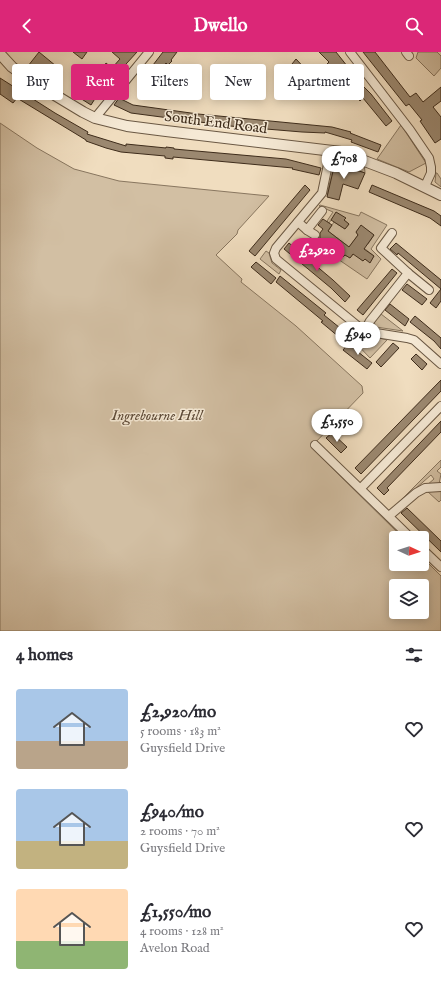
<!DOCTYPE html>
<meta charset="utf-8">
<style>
:root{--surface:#fff;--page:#f2f2f3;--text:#2b2b33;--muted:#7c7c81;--accent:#db2777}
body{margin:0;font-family:"IM FELL English",serif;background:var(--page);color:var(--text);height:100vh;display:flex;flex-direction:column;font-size:15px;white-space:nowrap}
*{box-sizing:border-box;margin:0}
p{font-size:13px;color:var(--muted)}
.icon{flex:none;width:22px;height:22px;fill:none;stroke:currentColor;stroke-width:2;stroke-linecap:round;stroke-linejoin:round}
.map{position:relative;height:579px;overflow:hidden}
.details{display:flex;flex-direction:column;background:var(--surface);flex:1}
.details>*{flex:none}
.top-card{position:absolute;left:12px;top:12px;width:417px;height:36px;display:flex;gap:8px}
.needle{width:26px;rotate:94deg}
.buttons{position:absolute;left:389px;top:479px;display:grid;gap:8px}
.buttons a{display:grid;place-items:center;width:40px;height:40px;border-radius:4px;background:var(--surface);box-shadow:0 2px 10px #0003;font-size:20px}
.price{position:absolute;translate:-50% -34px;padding:0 9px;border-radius:14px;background:#fff;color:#222;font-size:13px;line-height:26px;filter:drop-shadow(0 1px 2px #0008)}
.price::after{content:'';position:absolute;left:50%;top:24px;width:12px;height:9px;margin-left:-6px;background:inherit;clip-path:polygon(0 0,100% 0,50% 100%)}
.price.active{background:var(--accent);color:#fff}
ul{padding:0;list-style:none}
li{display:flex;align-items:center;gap:12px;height:100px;padding:0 16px}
li span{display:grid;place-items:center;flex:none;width:112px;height:80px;border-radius:4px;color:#555}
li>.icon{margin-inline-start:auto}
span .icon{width:48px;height:48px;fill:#fffc;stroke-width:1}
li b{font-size:17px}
h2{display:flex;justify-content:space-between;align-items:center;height:48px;padding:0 16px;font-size:17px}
.pill{padding:0 14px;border-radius:4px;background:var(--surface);box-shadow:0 2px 10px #0003;font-size:14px;line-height:36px}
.pill.active{background:var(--accent);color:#fff}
header{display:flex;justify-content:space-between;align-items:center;height:52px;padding:0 16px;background:var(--accent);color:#fff;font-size:18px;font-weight:800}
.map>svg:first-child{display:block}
</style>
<header><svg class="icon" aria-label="back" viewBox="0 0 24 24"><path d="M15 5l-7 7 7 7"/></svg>Dwello<svg class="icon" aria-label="search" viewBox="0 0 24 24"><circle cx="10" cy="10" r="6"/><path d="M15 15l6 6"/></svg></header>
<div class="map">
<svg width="441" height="579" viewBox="0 0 441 579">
<rect width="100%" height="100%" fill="#f0ddbf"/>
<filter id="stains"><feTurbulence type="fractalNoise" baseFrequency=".005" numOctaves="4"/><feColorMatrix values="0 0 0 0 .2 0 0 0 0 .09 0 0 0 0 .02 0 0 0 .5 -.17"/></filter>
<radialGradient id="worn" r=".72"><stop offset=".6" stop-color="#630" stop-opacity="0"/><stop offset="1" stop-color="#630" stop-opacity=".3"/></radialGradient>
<!-- green -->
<g fill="#d2bfa3" stroke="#88765f" fill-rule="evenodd">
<path d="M418,0H437L441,4V16L434,24L416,6Z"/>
<path d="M0,71L37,96L74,117L119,129L269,144L238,178L237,182L216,203L242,227L241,230L296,274L362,334L363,341L311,395L403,486H396V512H422V505L441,524V579H0ZM396,534H422V560H396Z"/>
<path d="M401,73L426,111L409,120L377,107Z"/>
<path d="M336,104L344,105L364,112L365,120V121L335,111L328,142H327Z"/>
<path d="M436,121H437L441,127V135L435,130Z"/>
<path d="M320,153L359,164L361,160L387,173L371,197L381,207L367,227L313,190L315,187L320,191L321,189L343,205L345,203L350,206L355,200L359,203L358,205L363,209L365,207L370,210L374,204L360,193L368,192L374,183L361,174L356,180L358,183L349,195L328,179L334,170L345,177L349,172L344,168L345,166L336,161L329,171L327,169L333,160L319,154Z"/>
<path d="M266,199L269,201L272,211L281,218L279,222L260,207Z"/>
<path d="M381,262L403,279L376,275L374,270Z"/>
<path d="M357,280L387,288L370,306L352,287Z"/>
<path d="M441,408V415L437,419L441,422L439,432L427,433L434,427L431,423L391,458Z"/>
<path d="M441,438V448L439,450L427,439Z"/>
</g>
<!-- building -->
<g fill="#9b8870" stroke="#3e2c1b">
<path d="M39,0L56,14L53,18L49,16L41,26L30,19L32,17L28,14Z"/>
<path d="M73,0H87L82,7Z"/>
<path d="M112,0H137L96,45L91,53L80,46L90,32L103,18L102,17L106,11L112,16L120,7Z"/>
<path d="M163,0H177L171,8L172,9L168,13L166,11L160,18L153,13Z"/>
<path d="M319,0H336L355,24L354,25L371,42L392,69L386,74L363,46L360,49L355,43L357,41L348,31L345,33L341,29L344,26L333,16L331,18L326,13L329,10Z"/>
<path d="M363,0H375L410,45L416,41L423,50L441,35V49L433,55L441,65V87L435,91L420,69L422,68L409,52L406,54Z"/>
<path d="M296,7L312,24L307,28L292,12Z"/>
<path d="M0,26L55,61L88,80L87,82L126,94V92L166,96V95L174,96V97L286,107L321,116L319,123L292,117L293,116L173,105V107L165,106V104L121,100L106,96L86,89V88L17,46L13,51L0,42Z"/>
<path d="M119,46L133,53L198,62L332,75L351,80L350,81L381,93L378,100L351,90L352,88L325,80V81L302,80L230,74L131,61L114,53Z"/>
<path d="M335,111L365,121L358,137L343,132L339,148L327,145Z"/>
<path d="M305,133L310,138L255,204L249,199Z"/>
<path d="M372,133L434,159L441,164V174L430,166L369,140Z"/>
<path d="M336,160L346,166L344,168L349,172L345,177L331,168Z"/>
<path d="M323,167L332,173L328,179L349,195L358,183L356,180L361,173L374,183L364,197L374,204L370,211L365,207L363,209L353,202L350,206L345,203L343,205L321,189L320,191L316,188L320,186V181L323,177L318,173Z"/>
<path d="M289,191L333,228L350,244L345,250L331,236L284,197Z"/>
<path d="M396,191L441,228V249L436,256L430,251L441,237L398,201L397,203L390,197Z"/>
<path d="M256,210L276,226L271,232L251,215Z"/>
<path d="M392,217L397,221L363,263L357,258Z"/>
<path d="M280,224L326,261L324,263L350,284L345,290L321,270L323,269L276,230Z"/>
<path d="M407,232L427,247L422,253L402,238Z"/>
<path d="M390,252L409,267L405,274L385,258Z"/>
<path d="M415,264L441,286V297L434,289L410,270Z"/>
<path d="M393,291L399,296L381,315L376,310Z"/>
<path d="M348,292L372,311L367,317L343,298Z"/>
<path d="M416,302L427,312L422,318L411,307Z"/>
<path d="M441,328V339L361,422L355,416Z"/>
<path d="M441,369V380L387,436L389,438L384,443L377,436Z"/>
<path d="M332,381L347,395L341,401L326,386Z"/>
<path d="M407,456L441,489V500L401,461Z"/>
</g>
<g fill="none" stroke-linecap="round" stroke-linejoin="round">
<defs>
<g id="minor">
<path d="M350,0L410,78L429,106L431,115V121L425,134"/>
<path d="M406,0L409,4"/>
<path d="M95,66L149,0"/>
<path d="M331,98L322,141L276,196L274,201L276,207L359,275L376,281L407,286L414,288L441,312"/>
<path d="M298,170L307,178L322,159"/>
<path d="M307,178L315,183"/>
<path d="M392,181L381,196L408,221L429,238"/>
<path d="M365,278L370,269L408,221"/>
<path d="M315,393L411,486"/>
<path d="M361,436L441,354"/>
<path d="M389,464L416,441L425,436L441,435"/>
<path d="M422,497L441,515"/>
</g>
<path id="tertiary" d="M0,2L12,15L30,28L83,60L95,66L127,74L166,79L341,100L396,121L441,143"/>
</defs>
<!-- minor casing -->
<use href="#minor" stroke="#6a5844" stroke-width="10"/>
<!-- tertiary casing -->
<use href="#tertiary" stroke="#6a5844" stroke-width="12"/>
<!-- minor -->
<use href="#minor" stroke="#f5e9d5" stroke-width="8"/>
<!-- tertiary -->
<use href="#tertiary" stroke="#f5e9d5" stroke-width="10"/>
</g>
<g text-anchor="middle" stroke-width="3" stroke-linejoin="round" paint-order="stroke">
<!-- street labels -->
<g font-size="15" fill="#3e2c1b" stroke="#f5e9d5">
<text transform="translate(216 70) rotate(7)" y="5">South End Road</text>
</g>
<!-- park labels -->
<g font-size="15" font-style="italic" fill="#5c4936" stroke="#f5e9d5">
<text x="157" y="368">Ingrebourne Hill</text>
</g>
</g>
<rect width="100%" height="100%" filter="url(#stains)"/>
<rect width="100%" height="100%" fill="url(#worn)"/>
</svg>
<div class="buttons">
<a><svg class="needle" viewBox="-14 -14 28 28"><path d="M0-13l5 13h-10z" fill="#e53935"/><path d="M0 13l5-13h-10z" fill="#7c7c81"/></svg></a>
<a><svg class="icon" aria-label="layers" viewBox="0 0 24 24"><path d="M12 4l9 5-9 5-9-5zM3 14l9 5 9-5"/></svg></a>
</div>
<b class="price" style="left:344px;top:128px">£708</b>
<b class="price active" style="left:317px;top:220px">£2,920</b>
<b class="price" style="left:358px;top:304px">£940</b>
<b class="price" style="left:337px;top:391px">£1,550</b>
<div class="top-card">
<a class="pill">Buy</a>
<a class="pill active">Rent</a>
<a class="pill">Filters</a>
<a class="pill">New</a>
<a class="pill">Apartment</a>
</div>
</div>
<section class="details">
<h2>4 homes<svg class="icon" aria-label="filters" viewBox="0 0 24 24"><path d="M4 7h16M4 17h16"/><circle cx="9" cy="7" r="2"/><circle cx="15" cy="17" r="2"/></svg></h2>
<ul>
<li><span style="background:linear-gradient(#a9c7e8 65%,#b9a48a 0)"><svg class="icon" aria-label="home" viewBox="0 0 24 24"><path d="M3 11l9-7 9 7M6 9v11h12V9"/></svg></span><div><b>£2,920/mo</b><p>5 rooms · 183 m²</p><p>Guysfield Drive</p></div><svg class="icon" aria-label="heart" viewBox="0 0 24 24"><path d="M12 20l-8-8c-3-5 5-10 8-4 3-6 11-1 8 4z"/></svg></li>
<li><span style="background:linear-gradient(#a9c7e8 65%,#c2b280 0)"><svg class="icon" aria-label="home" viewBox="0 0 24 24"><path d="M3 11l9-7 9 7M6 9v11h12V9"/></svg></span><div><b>£940/mo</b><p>2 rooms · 70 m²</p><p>Guysfield Drive</p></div><svg class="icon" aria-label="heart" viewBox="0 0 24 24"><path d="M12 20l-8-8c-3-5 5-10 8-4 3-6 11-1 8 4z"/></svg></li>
<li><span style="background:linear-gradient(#ffd9b3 65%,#8fb573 0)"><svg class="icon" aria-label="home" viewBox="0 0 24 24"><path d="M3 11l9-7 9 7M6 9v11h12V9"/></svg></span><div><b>£1,550/mo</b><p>4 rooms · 128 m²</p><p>Avelon Road</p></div><svg class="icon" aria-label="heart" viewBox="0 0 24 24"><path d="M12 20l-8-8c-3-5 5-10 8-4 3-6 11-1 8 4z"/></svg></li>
</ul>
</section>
